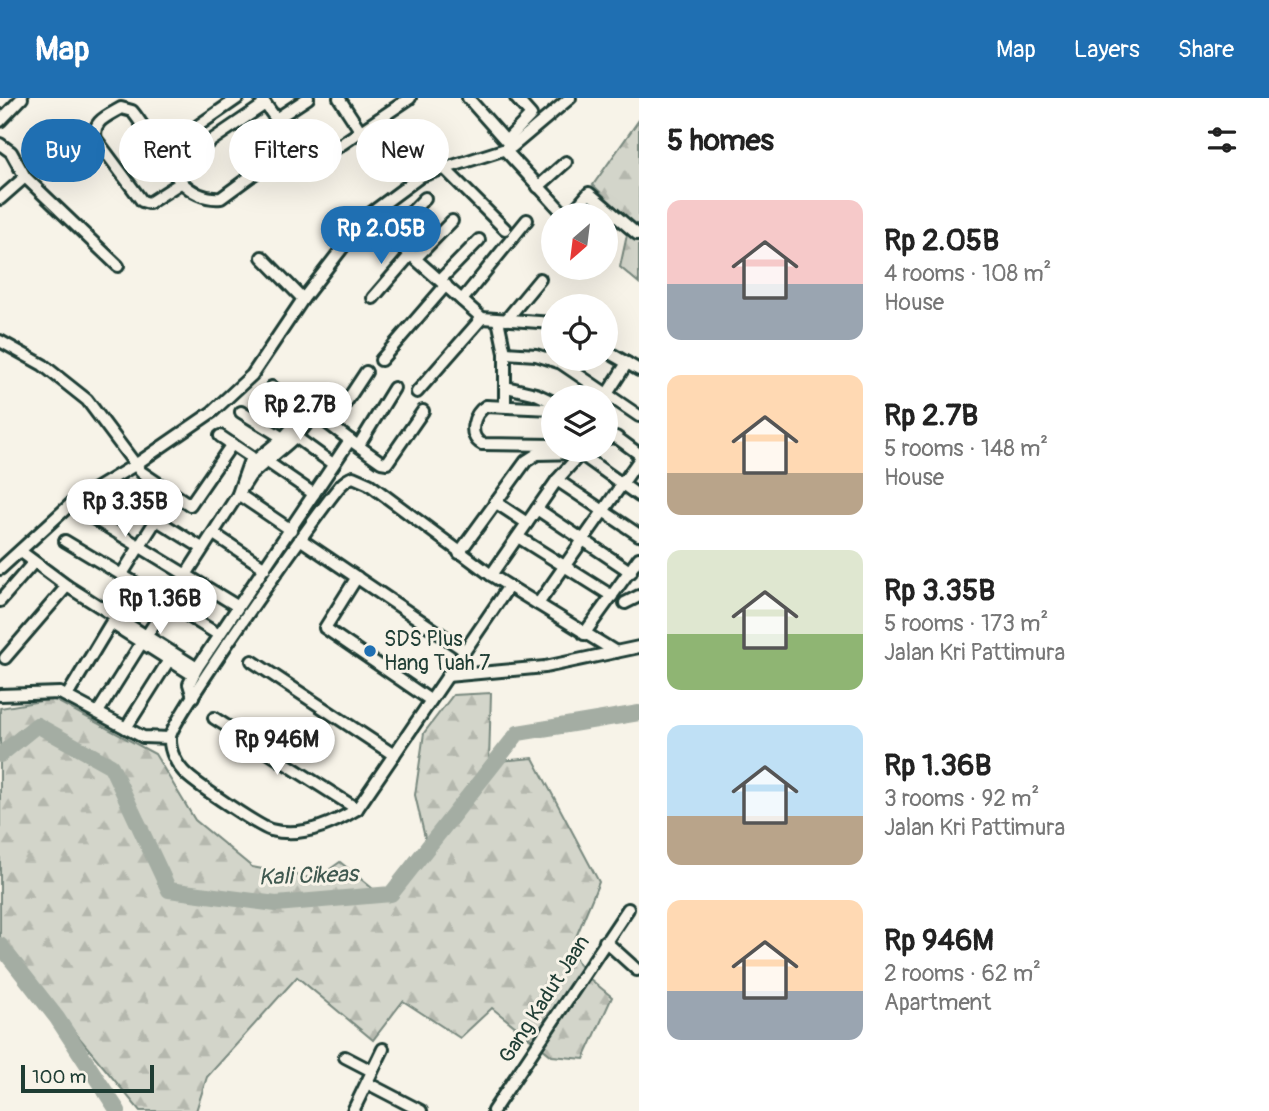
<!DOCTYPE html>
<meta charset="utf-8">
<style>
:root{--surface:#fff;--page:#f2f2f2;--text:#222;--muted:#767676;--accent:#1f6fb2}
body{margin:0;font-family:Pangolin,sans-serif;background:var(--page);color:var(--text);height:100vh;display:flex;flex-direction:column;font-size:26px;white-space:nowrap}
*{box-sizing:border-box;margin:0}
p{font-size:23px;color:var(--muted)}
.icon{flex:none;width:38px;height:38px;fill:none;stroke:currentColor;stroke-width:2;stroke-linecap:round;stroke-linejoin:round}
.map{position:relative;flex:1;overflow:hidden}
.panel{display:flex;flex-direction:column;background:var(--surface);width:630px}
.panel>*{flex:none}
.banner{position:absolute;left:21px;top:21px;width:513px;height:63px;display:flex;gap:14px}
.needle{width:46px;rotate:208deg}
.buttons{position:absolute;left:541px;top:105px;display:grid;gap:14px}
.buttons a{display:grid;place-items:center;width:77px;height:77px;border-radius:50%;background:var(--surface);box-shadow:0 7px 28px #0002;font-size:35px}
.scale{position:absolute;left:21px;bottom:18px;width:133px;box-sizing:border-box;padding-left:7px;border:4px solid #1f3d34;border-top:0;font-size:19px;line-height:24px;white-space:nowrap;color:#1f3d34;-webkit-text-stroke:5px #f7f3e8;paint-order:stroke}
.price{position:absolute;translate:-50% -60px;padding:0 16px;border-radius:24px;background:#fff;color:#222;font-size:23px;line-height:46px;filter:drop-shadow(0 2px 4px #0008)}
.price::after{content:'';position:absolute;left:50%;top:42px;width:21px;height:16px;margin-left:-10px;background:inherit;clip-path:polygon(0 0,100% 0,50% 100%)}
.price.active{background:var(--accent);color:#fff}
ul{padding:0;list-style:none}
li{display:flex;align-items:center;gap:21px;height:175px;padding:0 28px}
li span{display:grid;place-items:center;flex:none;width:196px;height:140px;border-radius:14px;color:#555}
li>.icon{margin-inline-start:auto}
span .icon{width:84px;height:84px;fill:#fffc;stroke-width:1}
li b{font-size:30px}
h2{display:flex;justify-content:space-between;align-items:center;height:84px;padding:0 28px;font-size:30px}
.tag{padding:0 24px;border-radius:32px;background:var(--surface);box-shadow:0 7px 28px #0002;font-size:24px;line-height:63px}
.tag.active{background:var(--accent);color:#fff}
header{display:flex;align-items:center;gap:42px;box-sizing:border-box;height:98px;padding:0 35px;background:var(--accent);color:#fff}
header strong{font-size:33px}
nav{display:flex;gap:38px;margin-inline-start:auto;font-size:24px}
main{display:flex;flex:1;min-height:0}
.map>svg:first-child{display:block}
</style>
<header>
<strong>Map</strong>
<nav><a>Map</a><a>Layers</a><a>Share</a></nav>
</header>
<main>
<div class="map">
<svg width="639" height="1013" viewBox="0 0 639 1013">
<defs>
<pattern id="forest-firs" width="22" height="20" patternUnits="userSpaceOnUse" patternTransform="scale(1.75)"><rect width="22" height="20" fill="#d3d5ca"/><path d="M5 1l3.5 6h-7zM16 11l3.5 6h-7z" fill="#b5b8ae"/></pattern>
</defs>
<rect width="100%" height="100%" fill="#f7f3e8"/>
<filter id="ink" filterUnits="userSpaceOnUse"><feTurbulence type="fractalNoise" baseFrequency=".0143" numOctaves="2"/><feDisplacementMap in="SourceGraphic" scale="14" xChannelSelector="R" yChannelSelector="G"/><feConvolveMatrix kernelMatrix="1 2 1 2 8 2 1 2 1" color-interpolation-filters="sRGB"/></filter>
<g filter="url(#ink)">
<!-- forest -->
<g fill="url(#forest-firs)" stroke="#79897f" stroke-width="2">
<path d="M639,22V185L620,169L630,123L593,87Z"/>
<path d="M491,595L489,664L533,660L599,784L571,851L584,876L612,899L584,961L552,958L492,910L460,940L403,903L373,942L297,879L207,979L196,1013H140L0,844V610L53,601L155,656L195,722L252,769L316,781L340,764L388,803L429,757L415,697L424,635L453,597Z"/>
</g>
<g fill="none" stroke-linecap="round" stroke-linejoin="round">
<!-- river -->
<g stroke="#a4ada3" stroke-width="16">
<path d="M0,657L37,627L111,668L169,792L276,806L391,796L518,635L639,615"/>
<path d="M0,847L57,920L118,1013"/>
</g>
<defs>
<g id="minor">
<path d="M261,0L276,21L308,0"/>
<path d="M339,0L365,40"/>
<path d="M468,0L506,43L531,17L516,0"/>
<path d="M276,21L292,48"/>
<path d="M0,23L22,0"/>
<path d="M0,46L11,54L25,79"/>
<path d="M505,52L565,117"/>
<path d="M160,54L238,0"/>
<path d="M171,70L265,6"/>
<path d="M445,71L505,131"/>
<path d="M182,84L149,105L142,103L96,41C91,23 108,18 121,10L132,13C157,42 175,104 221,100L292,48L306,62L321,60L410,0"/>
<path d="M538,89L566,64"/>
<path d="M0,101L25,79L118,168"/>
<path d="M570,117L589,95L637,136"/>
<path d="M367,118L482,220L553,225"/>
<path d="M389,137L425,100"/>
<path d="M262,159L303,201"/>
<path d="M416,160L452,123"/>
<path d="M440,182L479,142"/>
<path d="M373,200L411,156"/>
<path d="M462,202L527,122"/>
<path d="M498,222L505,255V306"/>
<path d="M506,222L540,181"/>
<path d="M0,243L43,267L87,302L141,374L190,407L232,346"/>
<path d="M606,253L639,272"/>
<path d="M505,255L536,257L561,265L639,318"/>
<path d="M381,262L446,187"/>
<path d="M506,289L536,296L553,304"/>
<path d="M417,294L482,220"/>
<path d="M607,296L627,265"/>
<path d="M553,311L486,308C473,316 467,338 482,346L553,347"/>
<path d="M241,314L283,340"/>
<path d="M331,327L366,274"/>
<path d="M220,338L251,359L238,396L291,432"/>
<path d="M297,340L333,366"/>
<path d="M606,340L616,339L639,356"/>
<path d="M359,347L394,290"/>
<path d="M266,363L314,396"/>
<path d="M251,366L283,340L303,317L300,309L272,289"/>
<path d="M557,382L639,437"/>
<path d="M118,398L202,450"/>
<path d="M495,404L527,425"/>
<path d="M537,411L631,474"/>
<path d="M88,417L237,508"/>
<path d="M214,436L265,470"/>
<path d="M518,439L612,498"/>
<path d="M300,441L464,552"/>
<path d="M65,443L162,501"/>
<path d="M20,453L67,488L197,570"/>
<path d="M459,455L526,363L537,356L579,355L639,398"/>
<path d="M0,471L72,405L135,367L212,314L252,277L303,201L367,118L421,78L512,49L570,0"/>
<path d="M122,476L156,422"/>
<path d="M491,477L557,382L583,353"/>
<path d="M357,479L325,530L430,602"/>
<path d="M509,488L357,711C333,726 301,740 271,732C259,729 198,687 187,677C177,668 169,653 170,639C172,621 319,412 340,388C344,384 347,381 353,379L369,386L491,477L616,554"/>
<path d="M0,503L34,464"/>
<path d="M166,504L219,537"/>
<path d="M625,505L639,498"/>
<path d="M538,506L639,362"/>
<path d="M584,536L639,460"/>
<path d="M147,537L250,378C270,358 294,345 310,321H322L350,342"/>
<path d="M5,560L67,488"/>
<path d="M252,563L394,657"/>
<path d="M447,578L545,569L639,549"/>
<path d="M0,597L60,595L143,639L170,640"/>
<path d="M67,598L111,525L193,577"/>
<path d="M193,599L189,586L197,570L350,342L381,364L387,365L423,313"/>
<path d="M98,614L142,544"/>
<path d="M214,620L357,711"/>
<path d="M126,630L169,562"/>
<path d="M605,843L637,872"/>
<path d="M345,959L372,973"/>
<path d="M367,985L421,1013"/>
<path d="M353,1013L383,951"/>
<path d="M493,1013L628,811"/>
</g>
</defs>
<!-- minor casing -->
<use href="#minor" stroke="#1f3d34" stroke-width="16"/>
<!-- minor -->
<use href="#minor" stroke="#f7f3e8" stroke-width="10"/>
</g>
</g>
<!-- markers -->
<circle fill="#1f6fb2" stroke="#f7f3e8" stroke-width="2.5" cx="370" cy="553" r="7"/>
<g text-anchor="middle" stroke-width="6" stroke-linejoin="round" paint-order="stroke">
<!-- poi labels -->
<g font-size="21" fill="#1f3d34" stroke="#f7f3e8" text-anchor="start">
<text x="384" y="548">SDS Plus<tspan x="384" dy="24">Hang Tuah 7</tspan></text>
</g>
<!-- street labels -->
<g font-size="21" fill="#1f3d34" stroke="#f7f3e8">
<text transform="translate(544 901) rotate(-57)" y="7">Gang Kadut Jaan</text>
</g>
<!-- water labels -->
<g font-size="23" font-style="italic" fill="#405950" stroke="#f7f3e8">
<text transform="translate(308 777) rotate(-2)" y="8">Kali Cikeas</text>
</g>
</g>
</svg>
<div class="buttons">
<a><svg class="needle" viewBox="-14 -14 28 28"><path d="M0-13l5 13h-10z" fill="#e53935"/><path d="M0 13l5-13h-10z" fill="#767676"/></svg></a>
<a><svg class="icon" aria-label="locate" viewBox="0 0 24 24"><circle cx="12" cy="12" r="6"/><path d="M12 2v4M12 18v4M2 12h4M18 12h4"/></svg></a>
<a><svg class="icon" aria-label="layers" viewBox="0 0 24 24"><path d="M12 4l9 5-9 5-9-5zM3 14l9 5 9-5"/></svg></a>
</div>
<div class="scale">100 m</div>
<b class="price active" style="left:381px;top:168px">Rp 2.05B</b>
<b class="price" style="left:300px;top:344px">Rp 2.7B</b>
<b class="price" style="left:125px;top:441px">Rp 3.35B</b>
<b class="price" style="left:160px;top:538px">Rp 1.36B</b>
<b class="price" style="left:277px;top:679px">Rp 946M</b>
<div class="banner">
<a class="tag active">Buy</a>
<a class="tag">Rent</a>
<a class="tag">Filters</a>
<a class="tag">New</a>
</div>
</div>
<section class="panel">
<h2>5 homes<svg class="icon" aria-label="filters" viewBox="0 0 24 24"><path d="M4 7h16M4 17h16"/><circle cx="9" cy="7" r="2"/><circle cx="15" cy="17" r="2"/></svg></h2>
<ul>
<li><span style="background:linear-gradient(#f6c9c9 60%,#9aa5b1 0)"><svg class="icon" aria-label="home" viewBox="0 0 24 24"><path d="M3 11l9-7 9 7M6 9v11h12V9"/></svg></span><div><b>Rp 2.05B</b><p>4 rooms · 108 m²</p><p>House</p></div></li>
<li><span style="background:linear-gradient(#ffd9b3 70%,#b9a48a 0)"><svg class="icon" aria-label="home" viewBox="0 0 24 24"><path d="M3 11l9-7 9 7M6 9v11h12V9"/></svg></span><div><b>Rp 2.7B</b><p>5 rooms · 148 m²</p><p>House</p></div></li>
<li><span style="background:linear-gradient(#dfe7d0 60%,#8fb573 0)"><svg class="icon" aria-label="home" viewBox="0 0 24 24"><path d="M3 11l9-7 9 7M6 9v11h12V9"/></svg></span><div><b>Rp 3.35B</b><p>5 rooms · 173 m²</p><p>Jalan Kri Pattimura</p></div></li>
<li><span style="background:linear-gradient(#bfe0f5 65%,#b9a48a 0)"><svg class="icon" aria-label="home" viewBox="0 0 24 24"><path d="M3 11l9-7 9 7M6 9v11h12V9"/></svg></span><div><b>Rp 1.36B</b><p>3 rooms · 92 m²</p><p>Jalan Kri Pattimura</p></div></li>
<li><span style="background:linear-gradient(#ffd9b3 65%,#9aa5b1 0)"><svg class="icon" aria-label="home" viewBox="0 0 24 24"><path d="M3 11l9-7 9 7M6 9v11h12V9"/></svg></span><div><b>Rp 946M</b><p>2 rooms · 62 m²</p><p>Apartment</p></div></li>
</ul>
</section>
</main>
